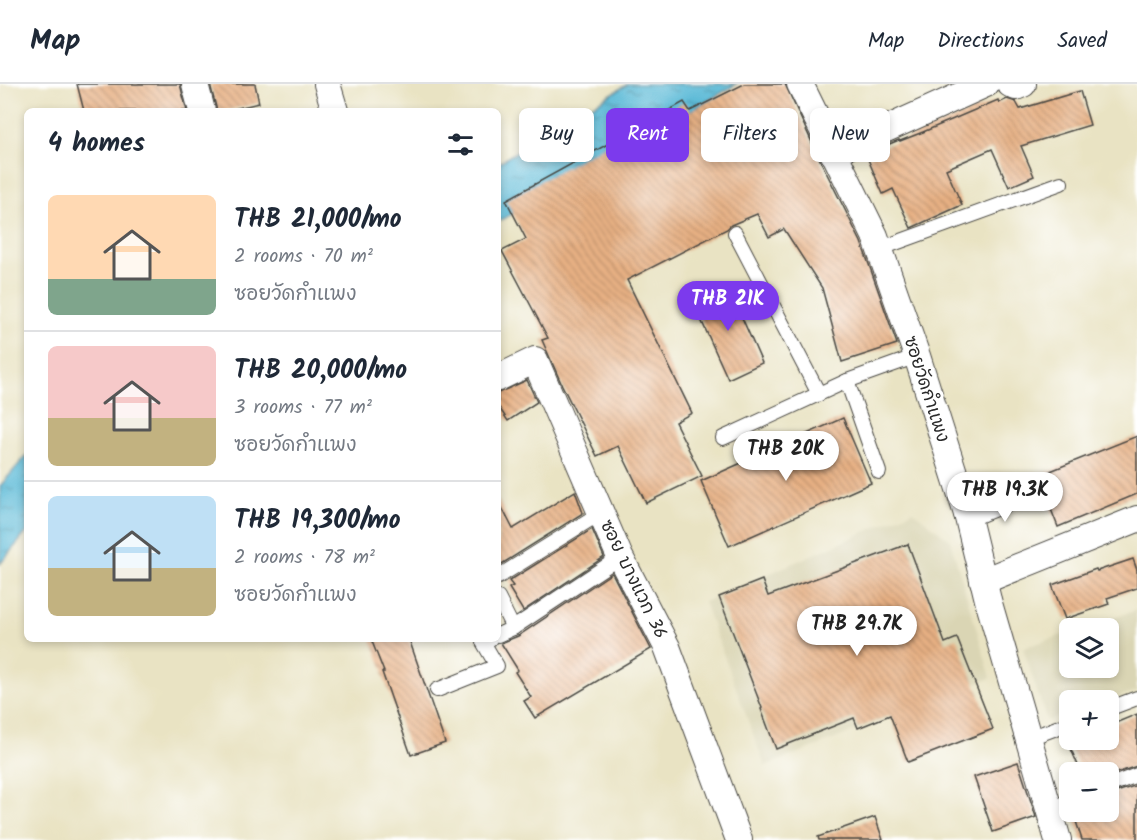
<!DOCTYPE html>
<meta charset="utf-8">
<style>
:root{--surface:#fff;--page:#f6f6f7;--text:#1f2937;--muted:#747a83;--line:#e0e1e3;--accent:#7c3aed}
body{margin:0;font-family:Kalam,"Playpen Sans Thai",sans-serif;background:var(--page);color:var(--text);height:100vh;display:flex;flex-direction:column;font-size:22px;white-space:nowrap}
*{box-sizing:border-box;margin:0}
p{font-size:20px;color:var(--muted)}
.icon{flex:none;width:33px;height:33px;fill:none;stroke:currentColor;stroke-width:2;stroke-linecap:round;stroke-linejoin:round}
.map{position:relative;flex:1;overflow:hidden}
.side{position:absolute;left:24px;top:24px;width:477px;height:534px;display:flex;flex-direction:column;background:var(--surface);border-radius:9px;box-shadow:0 3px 9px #0003}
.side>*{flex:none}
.top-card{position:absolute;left:519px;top:24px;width:528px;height:54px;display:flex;gap:12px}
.buttons{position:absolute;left:1059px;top:534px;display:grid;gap:12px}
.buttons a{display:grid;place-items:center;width:60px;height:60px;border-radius:9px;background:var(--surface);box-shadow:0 3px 9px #0003;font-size:30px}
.price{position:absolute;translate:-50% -51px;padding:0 14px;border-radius:21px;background:#fff;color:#222;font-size:20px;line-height:39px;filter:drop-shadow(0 2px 3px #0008)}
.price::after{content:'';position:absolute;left:50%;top:36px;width:18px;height:14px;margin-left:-9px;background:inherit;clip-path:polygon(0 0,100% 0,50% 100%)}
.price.selected{background:var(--accent);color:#fff}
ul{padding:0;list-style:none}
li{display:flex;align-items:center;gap:18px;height:150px;padding:0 24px}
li+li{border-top:2px solid var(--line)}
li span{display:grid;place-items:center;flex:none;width:168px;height:120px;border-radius:9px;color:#555}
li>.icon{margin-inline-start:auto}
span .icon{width:72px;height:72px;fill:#fffc;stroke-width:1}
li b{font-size:26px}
h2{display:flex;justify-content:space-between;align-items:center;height:72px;padding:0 24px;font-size:26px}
.chip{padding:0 21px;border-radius:9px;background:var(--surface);box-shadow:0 3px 9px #0003;font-size:21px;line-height:54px}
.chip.selected{background:var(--accent);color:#fff}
header{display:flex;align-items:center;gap:36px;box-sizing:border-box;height:84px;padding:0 30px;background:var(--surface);border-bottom:2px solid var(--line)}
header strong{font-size:28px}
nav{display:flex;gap:33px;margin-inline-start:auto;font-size:21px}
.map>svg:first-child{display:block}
</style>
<header>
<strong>Map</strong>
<nav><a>Map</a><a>Directions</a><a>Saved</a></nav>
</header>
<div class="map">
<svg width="1137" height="756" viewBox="0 0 1137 756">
<defs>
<pattern id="water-ripples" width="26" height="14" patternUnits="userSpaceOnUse" patternTransform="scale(1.5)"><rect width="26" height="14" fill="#57b8d5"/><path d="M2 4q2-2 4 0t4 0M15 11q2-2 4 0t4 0" fill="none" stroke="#4896ad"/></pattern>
<pattern id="building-back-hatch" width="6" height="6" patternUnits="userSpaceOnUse" patternTransform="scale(1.5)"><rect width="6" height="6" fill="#e7b083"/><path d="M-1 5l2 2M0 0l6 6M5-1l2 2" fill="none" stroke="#bb8f6b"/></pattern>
</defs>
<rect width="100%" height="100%" fill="#fff"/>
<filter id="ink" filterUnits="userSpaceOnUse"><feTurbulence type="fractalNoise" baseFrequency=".0167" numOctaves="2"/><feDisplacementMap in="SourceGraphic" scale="12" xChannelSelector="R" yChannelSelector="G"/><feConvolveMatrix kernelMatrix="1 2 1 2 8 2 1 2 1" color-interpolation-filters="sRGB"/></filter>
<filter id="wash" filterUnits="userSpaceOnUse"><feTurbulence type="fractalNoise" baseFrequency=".008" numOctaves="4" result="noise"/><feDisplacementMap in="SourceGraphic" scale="24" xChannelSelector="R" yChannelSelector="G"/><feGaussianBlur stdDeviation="1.35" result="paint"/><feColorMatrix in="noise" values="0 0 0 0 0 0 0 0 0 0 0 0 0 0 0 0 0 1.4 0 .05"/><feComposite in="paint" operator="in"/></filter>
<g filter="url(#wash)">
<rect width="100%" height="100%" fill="#e9e3c3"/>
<!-- built -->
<g fill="#dad5b4">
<path d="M913,427L950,456L991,594L765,682L704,518Z"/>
<path d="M1137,526V607L1108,616H1070L1069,629L1047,637L1023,564L1069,549L1070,584H1108V544H1083Z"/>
</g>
<!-- water -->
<g fill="url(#water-ripples)" stroke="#417280" stroke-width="1.5">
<path d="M628,0H737L498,138V79Z"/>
<path d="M27,371V448L0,480V402Z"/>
</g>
<g id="blocks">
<!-- building -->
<g fill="url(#building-back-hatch)">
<path d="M77,0H180L187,27H84Z"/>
<path d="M210,0H255L259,19L225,27H217Z"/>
<path d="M744,0H785L820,76L861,158L897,260L842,278L822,204L784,145L769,153L757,130L731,141L727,145L627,196L692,329L675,338L702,392L646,419L618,362L597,372L562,301L542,256L548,254L502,167L526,155L506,116L684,18L690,27Z"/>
<path d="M1080,7L1090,41L1021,62L1034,92L1009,103L992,65L946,85L962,121L911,144L893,105L883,110L867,73L882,67L880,64L899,56L900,57L923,48L998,16L999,19L1007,15L1016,18L1020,25Z"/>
<path d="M728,202L762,279L728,295L693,218Z"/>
<path d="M527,296L537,318L508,337L498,322V309Z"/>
<path d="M843,334L871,399L729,462L701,397Z"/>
<path d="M1137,352V410L1058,443L1038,392Z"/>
<path d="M575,407L583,429L500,481L498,479V416L513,445Z"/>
<path d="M592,445L604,473L523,527L509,504L513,502L509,497Z"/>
<path d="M908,460L945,559L957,554L993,645L908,678L890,631L858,644L854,634L776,665L761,625L762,624L719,513L762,496L768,512Z"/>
<path d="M1133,475L1137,486V504L1107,514L1109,520L1065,535L1052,501L1096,485L1097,487Z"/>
<path d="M612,489L651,565L535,634L524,617L531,613L515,588L518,586L501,559L518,552Z"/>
<path d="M371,555H409L445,659L411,671L382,588H384Z"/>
<path d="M1137,630V682L1108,692V688H1081L1067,656H1108V642Z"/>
<path d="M1018,678L1036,733L993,748L974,693Z"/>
<path d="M1137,701V756H1082L1073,728H1108V711Z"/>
<path d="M875,733L883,756H819L818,753Z"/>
</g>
</g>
</g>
<g filter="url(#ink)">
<use href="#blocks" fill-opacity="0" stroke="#484742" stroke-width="1.5"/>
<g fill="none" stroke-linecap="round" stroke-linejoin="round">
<defs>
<g id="lane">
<path d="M735,149L819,310"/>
<path d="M879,165L1061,99"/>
<path d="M847,297L879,388"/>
<path d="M723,354L847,297L917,272"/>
<path d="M498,493L602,428"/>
<path d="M498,514L513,544"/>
<path d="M498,551L513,544L620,473"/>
<path d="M437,606L497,582L483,558L490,555"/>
<path d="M1108,625L1137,614"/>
<path d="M1027,655L1070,639"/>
<path d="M1108,702L1137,691"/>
<path d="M1049,725L1070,717"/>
</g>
<g id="street">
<path d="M195,0L202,27"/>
<path d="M327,0L335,27"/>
<path d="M800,0L875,152L917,272L967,430L988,516L1058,756"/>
<path d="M1010,0L1016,3L1023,0"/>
<path d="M833,69L986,0"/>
<path d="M498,294L535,276L620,473L667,563L739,756"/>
<path d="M967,430L1026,406"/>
<path d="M983,497L1137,435"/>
</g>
</defs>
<!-- lane casing -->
<use href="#lane" stroke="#484742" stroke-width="16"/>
<!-- street casing -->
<use href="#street" stroke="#484742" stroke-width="28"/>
<!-- lane -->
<use href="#lane" stroke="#fff" stroke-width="14"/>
<!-- street -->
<use href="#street" stroke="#fff" stroke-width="26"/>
</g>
</g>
<g text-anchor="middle" stroke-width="6" stroke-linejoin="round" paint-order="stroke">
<!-- street labels -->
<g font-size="18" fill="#2b2b2b" stroke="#fff">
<text transform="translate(927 305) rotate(72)" y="6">ซอยวัดกำแพง</text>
<text transform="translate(634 495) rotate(64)" y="6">ซอย บางแวก 36</text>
</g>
</g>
</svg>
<div class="buttons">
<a><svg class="icon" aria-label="layers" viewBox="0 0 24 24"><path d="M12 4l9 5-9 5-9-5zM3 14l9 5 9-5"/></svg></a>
<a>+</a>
<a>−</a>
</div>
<b class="price selected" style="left:728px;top:248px">THB 21K</b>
<b class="price" style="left:786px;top:398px">THB 20K</b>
<b class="price" style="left:1005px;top:439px">THB 19.3K</b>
<b class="price" style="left:857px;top:573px">THB 29.7K</b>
<div class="top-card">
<a class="chip">Buy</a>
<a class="chip selected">Rent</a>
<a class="chip">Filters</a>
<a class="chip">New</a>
</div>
<section class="side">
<h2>4 homes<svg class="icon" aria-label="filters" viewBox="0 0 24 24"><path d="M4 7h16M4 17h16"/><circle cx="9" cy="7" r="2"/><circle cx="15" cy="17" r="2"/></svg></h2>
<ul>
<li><span style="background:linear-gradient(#ffd9b3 70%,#7fa58c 0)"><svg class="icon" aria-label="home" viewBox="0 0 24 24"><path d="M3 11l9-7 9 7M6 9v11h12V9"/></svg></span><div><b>THB 21,000/mo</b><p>2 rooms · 70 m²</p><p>ซอยวัดกำแพง</p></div></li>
<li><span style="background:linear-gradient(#f6c9c9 60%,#c2b280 0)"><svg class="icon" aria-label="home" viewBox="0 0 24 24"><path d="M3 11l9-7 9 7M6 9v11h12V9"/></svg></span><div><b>THB 20,000/mo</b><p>3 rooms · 77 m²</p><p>ซอยวัดกำแพง</p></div></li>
<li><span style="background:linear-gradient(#bfe0f5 60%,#c2b280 0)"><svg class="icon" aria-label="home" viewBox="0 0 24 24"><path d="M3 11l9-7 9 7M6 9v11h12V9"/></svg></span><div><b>THB 19,300/mo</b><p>2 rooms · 78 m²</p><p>ซอยวัดกำแพง</p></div></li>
</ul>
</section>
</div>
